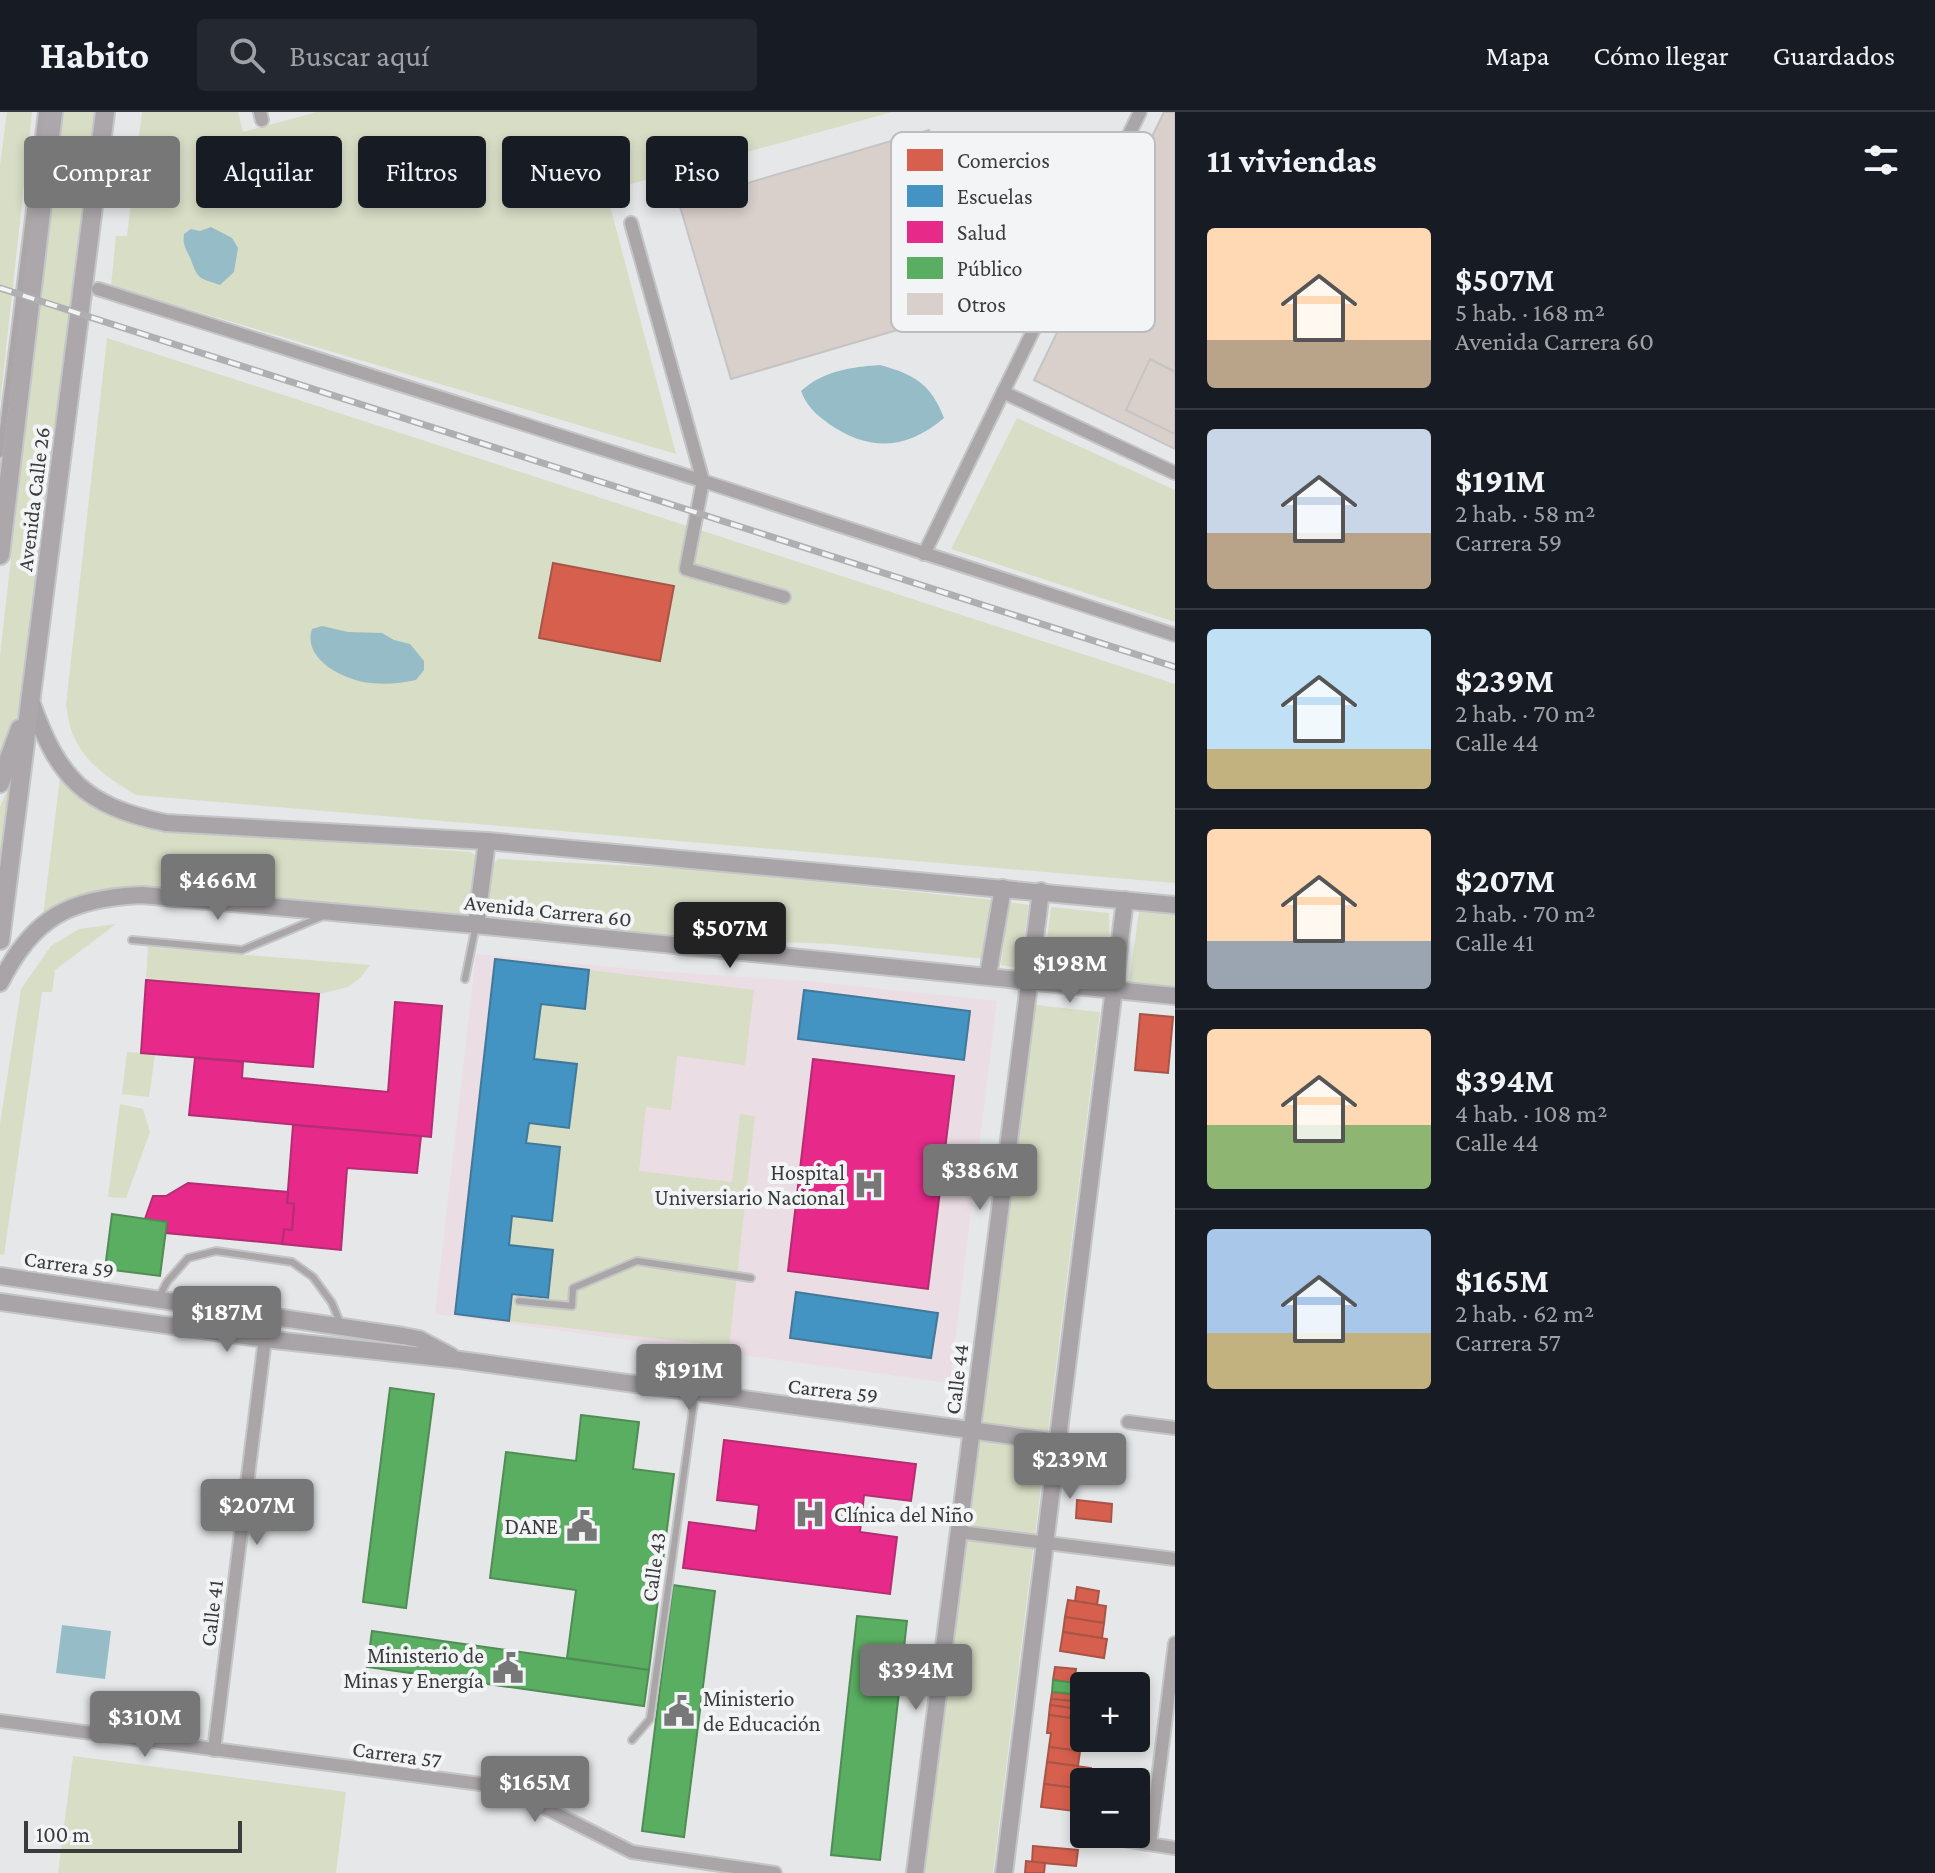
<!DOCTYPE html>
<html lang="es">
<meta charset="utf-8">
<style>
:root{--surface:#171b24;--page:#242831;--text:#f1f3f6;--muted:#9ea1a6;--line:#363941;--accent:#777778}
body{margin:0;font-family:"Crimson Pro",serif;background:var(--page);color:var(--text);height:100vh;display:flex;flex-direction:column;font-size:30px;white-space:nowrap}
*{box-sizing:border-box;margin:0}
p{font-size:26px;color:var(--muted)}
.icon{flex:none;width:44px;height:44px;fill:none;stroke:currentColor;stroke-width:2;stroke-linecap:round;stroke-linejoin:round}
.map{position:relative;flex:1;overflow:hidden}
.panel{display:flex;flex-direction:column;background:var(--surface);width:760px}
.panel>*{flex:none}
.hud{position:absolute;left:24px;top:24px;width:760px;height:72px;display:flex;gap:16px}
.controls{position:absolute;left:1070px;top:1560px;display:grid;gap:16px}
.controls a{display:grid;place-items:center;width:80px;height:80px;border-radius:8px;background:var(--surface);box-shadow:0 4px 12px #0003;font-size:40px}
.scale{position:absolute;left:24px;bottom:20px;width:218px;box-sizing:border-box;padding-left:8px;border:4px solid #3b3b3c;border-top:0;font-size:22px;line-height:28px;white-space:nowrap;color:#3b3b3c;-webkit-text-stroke:6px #f2f4f6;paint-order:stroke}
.price{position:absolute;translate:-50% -68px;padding:0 18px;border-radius:8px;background:var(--accent);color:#fff;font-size:26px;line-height:52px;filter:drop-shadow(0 2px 4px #0008)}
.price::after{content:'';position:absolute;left:50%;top:48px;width:24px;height:18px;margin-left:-12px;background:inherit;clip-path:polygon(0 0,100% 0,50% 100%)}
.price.current{background:#222;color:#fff}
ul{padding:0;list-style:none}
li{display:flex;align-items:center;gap:24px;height:200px;padding:0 32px}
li+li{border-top:2px solid var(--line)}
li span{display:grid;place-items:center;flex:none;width:224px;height:160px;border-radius:8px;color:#555}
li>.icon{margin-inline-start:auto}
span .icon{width:96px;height:96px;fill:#fffc;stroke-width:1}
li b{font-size:34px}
h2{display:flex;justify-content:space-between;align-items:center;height:96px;padding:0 32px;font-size:34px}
.chip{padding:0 28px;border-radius:8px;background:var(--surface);box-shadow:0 4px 12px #0003;font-size:28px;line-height:72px}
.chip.current{background:var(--accent);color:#fff}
header{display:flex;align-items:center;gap:48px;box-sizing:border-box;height:112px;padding:0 40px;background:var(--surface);border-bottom:2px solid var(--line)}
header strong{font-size:38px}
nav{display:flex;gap:44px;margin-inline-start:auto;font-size:28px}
.search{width:560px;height:72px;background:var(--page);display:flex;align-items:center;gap:20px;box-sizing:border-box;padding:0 28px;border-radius:8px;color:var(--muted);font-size:30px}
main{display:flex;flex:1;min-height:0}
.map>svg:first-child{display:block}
</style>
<header>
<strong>Habito</strong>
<div class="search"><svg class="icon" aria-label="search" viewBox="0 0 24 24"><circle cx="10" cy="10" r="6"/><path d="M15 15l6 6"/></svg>Buscar aquí</div>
<nav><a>Mapa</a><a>Cómo llegar</a><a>Guardados</a></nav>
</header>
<main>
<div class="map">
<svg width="1175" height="1761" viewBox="0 0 1175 1761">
<rect width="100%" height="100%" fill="#e6e7e8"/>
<!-- education -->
<path fill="#eadde3" d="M476,842L653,859L818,870L997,889L950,1271L435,1202Z"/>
<!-- green -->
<g fill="#d8ddc6">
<path d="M7,0H32L0,292V54Z"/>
<path d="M64,0H95L77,134L32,518L20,594L7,641L0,654V544L45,143Z"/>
<path d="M142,0H238L243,20L317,0H892L606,79L676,342L111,174L116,124H127Z"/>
<path d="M107,226L1175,572V771L136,683C111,668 86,652 74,625C69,615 68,603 66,593Z"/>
<path d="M1017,306L1175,378V510L951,437Z"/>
<path d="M60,666C87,690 114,705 149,716L470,740L477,744L472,791L468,800L455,803L147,775C109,776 74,780 43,804Z"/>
<path d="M9,674L1,746L0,751V695Z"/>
<path d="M498,747L691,757L994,788L987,847L833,832L684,826L490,806L486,801L490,755Z"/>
<path d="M1009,790L1029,793L1020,856L1001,853Z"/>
<path d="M1051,795L1109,801L1110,853C1101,853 1092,852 1082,853C1066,855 1060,863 1044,852Z"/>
<path d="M1139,799L1175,803V875L1129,871Z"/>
<path d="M116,812L55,858L52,880H42L4,1143L0,1142V1012L21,877L51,834L79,817Z"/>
<path d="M148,835L370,853L360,866L348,875L319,882L146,868Z"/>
<path d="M589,858L754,878L745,953L677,944L671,998L646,995L639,1059L732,1070L740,1002L755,1004L729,1235L509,1209L512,1182L548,1186L553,1139L509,1133L512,1104L552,1109L560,1036L526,1031L529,1011L569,1015L577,952L534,947L541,892L584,897Z"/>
<path d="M1035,893L1100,900L993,1761H923Z"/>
<path d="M127,940L155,942L149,985L122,982Z"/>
<path d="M120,992L143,997L150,1020L126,1086L108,1085Z"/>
<path d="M73,1644L346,1680L336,1761H58Z"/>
</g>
<!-- water -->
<g fill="#96bcc7">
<path d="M211,115L232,126L238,136L234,160L220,173C200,166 198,168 191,148C187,138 182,134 184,122L191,117L200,119Z"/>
<path d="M880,253C915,263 930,271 944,306C906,338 870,340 829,312C816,302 807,295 801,279C823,259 851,255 880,253Z"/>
<path d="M322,514L348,520L382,521L394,528L410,532L424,549V558L416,568C401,571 387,573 371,571C346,569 302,548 312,517Z"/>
<path d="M62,1513L111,1519L105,1567L56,1561Z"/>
</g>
<!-- shops -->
<g fill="#d6604d" stroke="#a85548" stroke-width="2">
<path d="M553,451L674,474L660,549L539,526Z"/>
<path d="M1140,902L1173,905L1168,961L1135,958Z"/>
<path d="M1077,1388L1112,1392L1111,1410L1076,1406Z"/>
<path d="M1077,1475L1099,1479L1097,1493L1075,1489Z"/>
<path d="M1068,1488L1106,1494L1104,1511L1065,1505Z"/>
<path d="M1065,1505L1104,1511L1102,1526L1063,1520Z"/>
<path d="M1063,1520L1107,1527L1104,1546L1060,1539Z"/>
<path d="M1055,1555L1076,1557L1074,1571L1053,1568Z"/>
<path d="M1052,1580L1073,1582L1072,1589L1051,1587Z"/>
<path d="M1051,1587L1072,1589V1596L1050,1593Z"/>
<path d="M1050,1593L1072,1596L1070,1606L1049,1603Z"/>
<path d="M1049,1603L1084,1608L1080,1639L1049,1635L1051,1621H1047Z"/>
<path d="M1049,1635L1080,1639L1078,1654L1047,1650Z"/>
<path d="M1047,1650L1091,1656L1090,1670H1084V1677L1044,1672Z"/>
<path d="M1044,1672L1076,1676L1074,1699L1041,1695Z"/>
<path d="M1033,1734L1078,1738L1076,1754L1032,1750Z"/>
<path d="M1026,1749L1045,1751L1044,1761H1025Z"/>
</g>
<!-- schools -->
<g fill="#4393c3" stroke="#41799a" stroke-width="2">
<path d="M495,847L589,858L585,897L541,892L534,947L577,952L569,1016L529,1011L526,1031L560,1035L552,1109L512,1104L509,1133L553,1138L548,1186L512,1182L509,1209L455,1202Z"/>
<path d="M804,878L970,899L964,948L798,927Z"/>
<path d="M796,1180L938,1201L931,1246L790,1226Z"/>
</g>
<!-- health -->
<g fill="#e7298a" stroke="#b32e73" stroke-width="2">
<path d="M146,868L319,882L313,955L141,941Z"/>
<path d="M395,890L442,894L431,1025L189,1003L195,946L243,950L242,966L388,980Z"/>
<path d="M813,947L954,964L928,1177L788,1159Z"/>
<path d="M293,1013L421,1024L417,1061L347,1056L341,1138L282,1132L284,1117L292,1118L294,1092L287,1091Z"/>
<path d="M188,1071L288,1080L287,1091L294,1092L292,1118L284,1117L282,1132L166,1121L167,1110L145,1107L153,1084H166Z"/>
<path d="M724,1328L916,1352L911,1389L864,1383L860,1420L897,1425L890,1482L683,1456L689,1410L756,1419L759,1393L717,1388Z"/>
</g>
<!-- public -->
<g fill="#5aae61" stroke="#518c56" stroke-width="2">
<path d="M112,1102L167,1110L160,1164L105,1157Z"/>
<path d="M390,1276L434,1282L406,1496L363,1490Z"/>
<path d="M581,1303L639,1310L633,1357L674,1362L649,1558L567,1546L576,1478L490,1466L506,1340L576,1349Z"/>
<path d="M673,1473L715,1479L684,1725L642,1719Z"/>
<path d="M857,1504L907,1509L880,1748L831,1743Z"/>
<path d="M372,1519L649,1558L644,1594L367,1555Z"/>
<path d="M1053,1568L1074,1571L1073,1582L1052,1580Z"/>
</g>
<!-- building -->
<g fill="#d9d0cc" stroke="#c4c4c4" stroke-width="2">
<path d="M1164,0H1175V337L1034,268Z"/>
<path d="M929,18L982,193L731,267L679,91Z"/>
<path d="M1150,247L1175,260V322L1126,298Z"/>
</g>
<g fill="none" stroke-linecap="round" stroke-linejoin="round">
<defs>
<g id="lane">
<path d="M0,342L42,0"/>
<path d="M132,828L242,838L321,805"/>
<path d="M465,867L476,813"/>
<path d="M159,1185L167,1170L188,1146L216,1139L292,1150L313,1165L332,1191L341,1213"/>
<path d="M519,1189L572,1194L573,1176L637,1149L751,1166"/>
<path d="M632,1628L650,1607L695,1282"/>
</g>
<g id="street">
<path d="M260,0L262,8"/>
<path d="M98,177L703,369L631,111"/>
<path d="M1003,280L1175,361"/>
<path d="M924,442L1140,0"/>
<path d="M784,485L686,457L703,369L1175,523"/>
<path d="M1128,1310L1175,1316"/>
<path d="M959,1420L1175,1447"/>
<path d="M0,1609L488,1673L512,1679L632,1740L775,1761"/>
<path d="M214,1638L265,1227"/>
<path d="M1098,1724L1175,1736"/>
<path d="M1150,1732L1175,1531"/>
</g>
<g id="secondary">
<path d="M31,589C58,666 84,694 166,711L487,729L1175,793"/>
<path d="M476,813L487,729"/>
<path d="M988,863L1003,776"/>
<path d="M0,871C33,805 70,786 142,783L476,813L1175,884"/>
<path d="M0,1164L403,1224L419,1227L451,1244"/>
<path d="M0,1190L265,1227L460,1248L1057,1330"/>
<path d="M915,1761L1041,779"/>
<path d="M1004,1761L1125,788"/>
</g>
<g id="primary">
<path d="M0,443L53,0"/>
<path d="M0,671L20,617"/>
<path d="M0,828L105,0"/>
</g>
</defs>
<!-- lane casing -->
<use href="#lane" stroke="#c4c5c6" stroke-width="10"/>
<!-- street casing -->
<use href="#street" stroke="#c4c5c6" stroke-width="16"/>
<!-- secondary casing -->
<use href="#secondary" stroke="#c4c5c6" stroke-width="20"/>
<!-- primary casing -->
<use href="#primary" stroke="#c4c5c6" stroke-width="22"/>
<!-- lane -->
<use href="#lane" stroke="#aaa5a7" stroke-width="6"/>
<!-- street -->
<use href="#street" stroke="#aaa5a7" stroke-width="12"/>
<!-- secondary -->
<use href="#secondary" stroke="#a8a4a7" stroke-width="16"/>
<!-- primary -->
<use href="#primary" stroke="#aba7ab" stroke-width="18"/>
<defs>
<path id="rail" d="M0,176L1175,555"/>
</defs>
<!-- rail casing -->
<use href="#rail" stroke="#afaeb0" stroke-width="7"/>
<!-- rail -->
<use href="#rail" stroke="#f2f4f6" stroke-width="4" stroke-dasharray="12" stroke-linecap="butt"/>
</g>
<!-- icons -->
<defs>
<symbol id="hospital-bare" viewBox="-9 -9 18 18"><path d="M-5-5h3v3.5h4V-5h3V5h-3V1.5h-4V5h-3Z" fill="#777778" stroke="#f2f4f6" stroke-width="2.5" paint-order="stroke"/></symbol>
<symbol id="civic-bare" viewBox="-9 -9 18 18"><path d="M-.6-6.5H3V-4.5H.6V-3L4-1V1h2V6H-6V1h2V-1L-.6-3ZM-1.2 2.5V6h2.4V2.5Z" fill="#777778" stroke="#f2f4f6" stroke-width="2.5" paint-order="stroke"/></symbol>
</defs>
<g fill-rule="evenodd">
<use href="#hospital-bare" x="847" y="1051" width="44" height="44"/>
<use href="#hospital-bare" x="788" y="1380" width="44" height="44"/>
<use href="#civic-bare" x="560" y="1392" width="44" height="44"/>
<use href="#civic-bare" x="486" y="1534" width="44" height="44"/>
<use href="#civic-bare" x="657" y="1577" width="44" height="44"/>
</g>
<g text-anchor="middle" stroke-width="8" stroke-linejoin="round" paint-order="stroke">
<!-- street labels -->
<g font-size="22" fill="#3b3b3c" stroke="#f2f4f6">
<text transform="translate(33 387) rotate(-83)" y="8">Avenida Calle 26</text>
<text transform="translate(548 798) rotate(6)" y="8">Avenida Carrera 60</text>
<text transform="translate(69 1152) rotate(8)" y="8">Carrera 59</text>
<text transform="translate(956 1267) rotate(-83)" y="8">Calle 44</text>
<text transform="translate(833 1278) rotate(7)" y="8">Carrera 59</text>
<text transform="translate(653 1455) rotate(-82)" y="8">Calle 43</text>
<text transform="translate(211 1501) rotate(-83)" y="8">Calle 41</text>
<text transform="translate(397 1642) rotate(8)" y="8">Carrera 57</text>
</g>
<!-- poi labels -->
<g font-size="22" fill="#3b3b3c" stroke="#f2f4f6" text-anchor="end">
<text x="845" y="1068">Hospital<tspan x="845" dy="25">Universiario Nacional</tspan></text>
<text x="834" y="1410" text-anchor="start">Clínica del Niño</text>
<text x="558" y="1422">DANE</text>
<text x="484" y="1551">Ministerio de<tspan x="484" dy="25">Minas y Energía</tspan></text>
<text x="703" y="1594" text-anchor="start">Ministerio<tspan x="703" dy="25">de Educación</tspan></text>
</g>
</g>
<!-- legend -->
<rect x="891" y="20" width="264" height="200" rx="12" fill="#f2f4f6" stroke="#bbbcbe" stroke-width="2"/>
<rect x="907" y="37" width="36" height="22" fill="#d6604d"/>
<rect x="907" y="73" width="36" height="22" fill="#4393c3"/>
<rect x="907" y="109" width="36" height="22" fill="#e7298a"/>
<rect x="907" y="145" width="36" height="22" fill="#5aae61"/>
<rect x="907" y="181" width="36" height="22" fill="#d9d0cc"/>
<g font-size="22" fill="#3b3b3c">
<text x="957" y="56">Comercios</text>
<text x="957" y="92">Escuelas</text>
<text x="957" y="128">Salud</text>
<text x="957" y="164">Público</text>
<text x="957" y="200">Otros</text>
</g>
</svg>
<div class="controls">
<a>+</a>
<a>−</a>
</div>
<div class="scale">100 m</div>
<b class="price" style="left:218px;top:810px">$466M</b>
<b class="price current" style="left:730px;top:858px">$507M</b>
<b class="price" style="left:1070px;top:893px">$198M</b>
<b class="price" style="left:980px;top:1100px">$386M</b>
<b class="price" style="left:227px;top:1242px">$187M</b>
<b class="price" style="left:689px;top:1300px">$191M</b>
<b class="price" style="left:1070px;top:1389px">$239M</b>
<b class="price" style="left:257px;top:1435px">$207M</b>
<b class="price" style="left:916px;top:1600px">$394M</b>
<b class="price" style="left:145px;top:1647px">$310M</b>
<b class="price" style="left:535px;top:1712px">$165M</b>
<div class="hud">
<a class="chip current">Comprar</a>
<a class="chip">Alquilar</a>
<a class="chip">Filtros</a>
<a class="chip">Nuevo</a>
<a class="chip">Piso</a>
</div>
</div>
<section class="panel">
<h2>11 viviendas<svg class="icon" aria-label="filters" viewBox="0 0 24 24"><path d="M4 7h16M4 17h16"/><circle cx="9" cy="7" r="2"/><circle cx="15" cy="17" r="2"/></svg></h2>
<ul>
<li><span style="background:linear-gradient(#ffd9b3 70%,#b9a48a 0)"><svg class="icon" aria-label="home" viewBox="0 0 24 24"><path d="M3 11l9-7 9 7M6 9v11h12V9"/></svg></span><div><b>$507M</b><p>5 hab. · 168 m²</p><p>Avenida Carrera 60</p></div></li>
<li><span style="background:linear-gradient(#c9d6e8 65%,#b9a48a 0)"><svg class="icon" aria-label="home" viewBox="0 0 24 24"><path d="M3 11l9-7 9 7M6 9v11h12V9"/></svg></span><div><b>$191M</b><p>2 hab. · 58 m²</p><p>Carrera 59</p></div></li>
<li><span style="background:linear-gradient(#bfe0f5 75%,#c2b280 0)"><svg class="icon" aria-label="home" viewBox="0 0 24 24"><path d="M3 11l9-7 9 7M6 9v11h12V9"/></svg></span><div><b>$239M</b><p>2 hab. · 70 m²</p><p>Calle 44</p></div></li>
<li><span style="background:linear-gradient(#ffd9b3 70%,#9aa5b1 0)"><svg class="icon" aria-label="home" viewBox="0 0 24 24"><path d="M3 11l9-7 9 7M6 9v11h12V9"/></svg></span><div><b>$207M</b><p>2 hab. · 70 m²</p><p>Calle 41</p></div></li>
<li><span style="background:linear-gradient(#ffd9b3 60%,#8fb573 0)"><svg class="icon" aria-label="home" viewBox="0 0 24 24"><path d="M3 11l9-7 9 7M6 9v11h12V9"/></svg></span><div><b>$394M</b><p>4 hab. · 108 m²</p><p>Calle 44</p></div></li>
<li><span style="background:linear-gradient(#a9c7e8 65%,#c2b280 0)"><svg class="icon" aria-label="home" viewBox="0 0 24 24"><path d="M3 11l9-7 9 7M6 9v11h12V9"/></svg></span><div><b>$165M</b><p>2 hab. · 62 m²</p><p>Carrera 57</p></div></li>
</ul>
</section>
</main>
